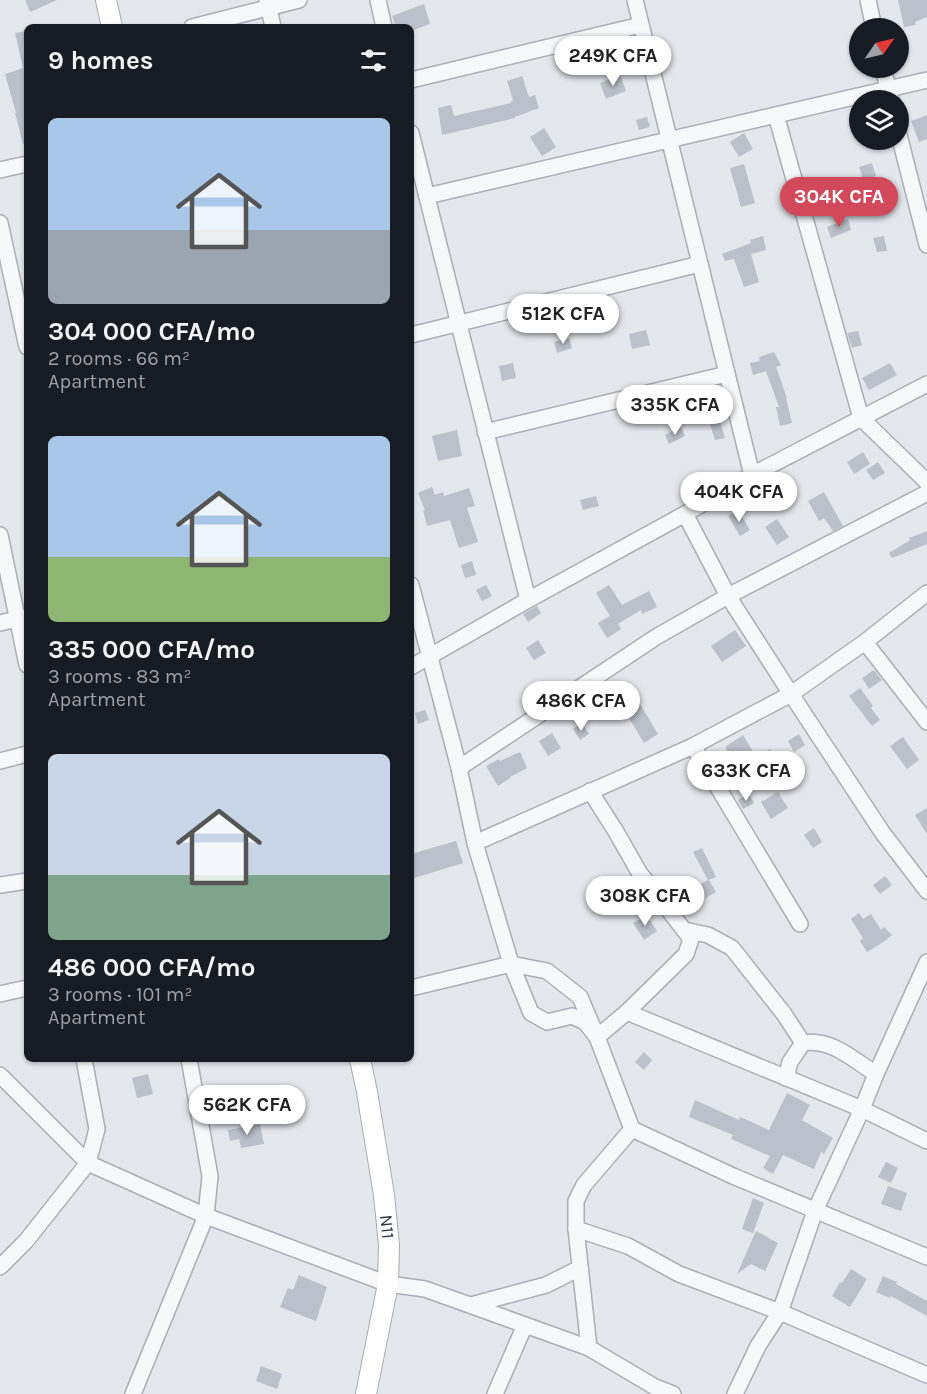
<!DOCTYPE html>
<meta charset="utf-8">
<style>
:root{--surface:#171b24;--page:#20242c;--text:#f1f3f6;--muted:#9ea1a6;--accent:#d1495b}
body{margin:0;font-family:Karla,sans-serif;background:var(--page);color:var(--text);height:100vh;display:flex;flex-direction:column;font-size:22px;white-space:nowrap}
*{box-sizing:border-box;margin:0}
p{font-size:20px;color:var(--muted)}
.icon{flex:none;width:33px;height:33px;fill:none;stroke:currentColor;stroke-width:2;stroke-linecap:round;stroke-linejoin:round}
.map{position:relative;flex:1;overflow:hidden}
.drawer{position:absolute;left:24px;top:24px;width:390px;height:1038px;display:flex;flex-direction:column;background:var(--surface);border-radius:9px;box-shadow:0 2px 4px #0004}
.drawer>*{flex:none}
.needle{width:39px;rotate:56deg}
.tools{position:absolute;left:849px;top:18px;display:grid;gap:12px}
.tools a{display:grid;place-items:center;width:60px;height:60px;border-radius:50%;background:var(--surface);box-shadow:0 2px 4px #0004;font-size:30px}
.price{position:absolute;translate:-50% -51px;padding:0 14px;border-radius:21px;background:#fff;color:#222;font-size:20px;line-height:39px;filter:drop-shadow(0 2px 3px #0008)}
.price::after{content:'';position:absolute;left:50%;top:36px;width:18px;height:14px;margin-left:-9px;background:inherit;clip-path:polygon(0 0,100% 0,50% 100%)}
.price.selected{background:var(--accent);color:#fff}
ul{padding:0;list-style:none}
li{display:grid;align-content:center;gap:12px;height:318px;padding:0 24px}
li span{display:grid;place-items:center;height:186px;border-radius:9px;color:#555}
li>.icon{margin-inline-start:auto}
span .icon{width:108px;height:108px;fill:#fffc;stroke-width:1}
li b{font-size:26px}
h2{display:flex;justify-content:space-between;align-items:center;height:72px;padding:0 24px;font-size:26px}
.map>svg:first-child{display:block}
</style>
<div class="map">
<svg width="927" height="1394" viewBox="0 0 927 1394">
<rect width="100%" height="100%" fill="#e4e7ec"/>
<!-- building -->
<g fill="#bbc0ca">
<path d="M25,0H57L30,12Z"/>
<path d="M898,0H927V17L915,22L916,25L904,27Z"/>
<path d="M424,4L430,24L411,31V27H396L392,16Z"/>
<path d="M27,31V144H23L15,113H16L5,74L23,68L15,33Z"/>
<path d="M620,75L626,91L606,99L600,83Z"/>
<path d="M522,76L529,97L535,95L539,108L515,117V118L442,135L438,108L451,105L454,116L511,103V101L513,100L507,81Z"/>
<path d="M927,115V139L919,142L911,121Z"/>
<path d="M647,117L650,127L639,130L636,120Z"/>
<path d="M544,128L556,147L542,156L530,137Z"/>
<path d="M744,133L753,149L739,157L730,142Z"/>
<path d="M872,163L876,176L872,177L875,189L823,206L818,193L863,179L859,167Z"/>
<path d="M744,164L755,203L741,207L730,168Z"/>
<path d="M848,219L851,230L831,238L827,227Z"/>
<path d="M763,236L766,250L751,254L759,282L744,287L734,259L725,261L722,254L751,243L750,240Z"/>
<path d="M884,236L887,251L877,252L873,238Z"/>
<path d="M646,330L650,345L632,349L629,334Z"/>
<path d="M858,331L862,345L852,348L847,333Z"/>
<path d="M569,338L572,348L557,353L554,342Z"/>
<path d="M774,352L781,365L776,367L787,398H786L792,423L780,426L776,407H779L766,371L753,375L750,363L760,361L759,357Z"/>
<path d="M513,363L516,378L502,381L499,366Z"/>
<path d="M890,363L897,375L869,390L862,378Z"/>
<path d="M718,415L725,438L715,440L708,418Z"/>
<path d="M681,427L685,436L669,444L665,435Z"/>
<path d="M457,430L462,456L438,461L432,436Z"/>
<path d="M863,452L870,464L854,474L847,462Z"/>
<path d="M878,462L885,473L873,480L866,470Z"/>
<path d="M432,487L435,495L443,492L444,496L469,488L475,506L467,508L478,542L459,548L450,520L427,526L423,510H425L418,493Z"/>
<path d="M824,492L843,526L833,531L824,518L819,521L808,501Z"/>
<path d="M596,496L599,506L583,510L580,500Z"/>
<path d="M738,510L750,530L740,536L728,516Z"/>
<path d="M777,519L789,537L777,545L765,527Z"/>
<path d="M927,531V544L892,558L889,553L910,540L909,538Z"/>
<path d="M472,561L476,575L465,578L461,565Z"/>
<path d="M486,585L492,596L482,601L476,590Z"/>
<path d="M609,585L622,605L649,591L657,607L642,614L641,610L618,624L621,629L607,638L598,623L610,616L596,593Z"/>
<path d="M537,606L541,613L528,622L523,614Z"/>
<path d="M735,630L746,646L722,662L711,646Z"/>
<path d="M538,640L546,653L534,660L526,648Z"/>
<path d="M874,670L882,680L869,689L862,678Z"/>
<path d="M860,688L873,706L871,708L880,720L872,726L849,696Z"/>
<path d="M640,704L658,734L644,743L626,713Z"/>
<path d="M425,710L429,720L418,724L415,713Z"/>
<path d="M582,723L589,734L580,740L573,729Z"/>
<path d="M552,733L561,748L548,756L539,741Z"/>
<path d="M799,734L805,745L794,752L788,741Z"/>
<path d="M743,735L753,752L735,763L725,747Z"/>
<path d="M903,737L919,760L907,769L890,746Z"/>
<path d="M770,749L777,761L767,767L760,755Z"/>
<path d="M520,752L527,768L510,777V778L498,786L486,766L499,759L500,761Z"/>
<path d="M778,792L788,808L771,819L761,802Z"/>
<path d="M749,794L754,803L743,809L738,800Z"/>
<path d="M927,808V834L915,815Z"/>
<path d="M814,828L822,842L813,848L804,835Z"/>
<path d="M456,841L463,863L411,879V854Z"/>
<path d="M702,848L716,877L709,880L716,892L697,903L690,890L708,880L693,852Z"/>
<path d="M885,876L892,885L880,894L873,885Z"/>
<path d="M859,913L863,919L871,914L881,930L884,927L892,935L885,941L867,952L860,941L863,938L851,919Z"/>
<path d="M646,915L657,931L644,940L633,923Z"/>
<path d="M644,1052L652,1060L644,1070L635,1062Z"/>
<path d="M148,1074L153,1094L137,1098L132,1078Z"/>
<path d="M787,1093L810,1105L802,1120L833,1138L824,1154L821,1152L814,1169L783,1155L773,1174L763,1168L770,1156L731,1139L733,1135L689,1117L695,1100L739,1120L740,1117L769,1130Z"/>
<path d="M260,1124L264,1144L241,1148L239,1139L230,1141L228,1130Z"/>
<path d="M886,1162L898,1168L891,1183L878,1177Z"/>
<path d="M888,1186L907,1193L901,1211L881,1204Z"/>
<path d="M753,1198L764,1203L753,1233L742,1229Z"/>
<path d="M756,1231L778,1243L765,1271L751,1264L737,1274Z"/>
<path d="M851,1269L867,1279L850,1307L832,1296L840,1282L842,1283Z"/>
<path d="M299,1275L327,1287L316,1321L280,1307L288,1288L293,1290Z"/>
<path d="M883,1276L897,1282L896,1284L927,1301V1316L891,1296L890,1298L876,1292Z"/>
<path d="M261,1366L282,1374L277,1389L256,1381Z"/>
</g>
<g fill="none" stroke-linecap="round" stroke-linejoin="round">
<defs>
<g id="minor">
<path d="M267,0L273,27"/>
<path d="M378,0L384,27"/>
<path d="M635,0L752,475"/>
<path d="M868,0L874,28"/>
<path d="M192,27L299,0"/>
<path d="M883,68L891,100"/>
<path d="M411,80L641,25"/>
<path d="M776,115L861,418L927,482"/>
<path d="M898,131L927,245"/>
<path d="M411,133L528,600"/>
<path d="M0,170L27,164"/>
<path d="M427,196L927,80"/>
<path d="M0,223L27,347"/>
<path d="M411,335L700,264"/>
<path d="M485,432L727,374"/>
<path d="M685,514L728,596L791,694L882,832L927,891"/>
<path d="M0,535L27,665"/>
<path d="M0,623L26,617"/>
<path d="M865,642L927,722"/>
<path d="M411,667L528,600L685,514L752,475L927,384"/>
<path d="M693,746L800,924"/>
<path d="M0,761L27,754"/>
<path d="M459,768L656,637L728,596L927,493"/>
<path d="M475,843L693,746L791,694L865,642L927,593"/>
<path d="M0,885L27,881"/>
<path d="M684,930L708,935L732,948L784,1014L803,1043"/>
<path d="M411,988L511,964L547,971L580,997L597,1037L627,1012L686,954L691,939L639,872L615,830L590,791"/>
<path d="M0,994L27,988"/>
<path d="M627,1012L862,1109L927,1141"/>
<path d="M0,1075L88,1163L206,1216L388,1284L425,1289L589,1348L576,1229V1201L584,1185L632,1129L597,1037L585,1022L572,1016L547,1022L531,1013L511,964L475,843L459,768L411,585"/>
<path d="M786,1078L790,1062L803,1043C831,1038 854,1060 876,1074"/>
<path d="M632,1129L733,1176L927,1257"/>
<path d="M576,1229L628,1246L679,1274L780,1312L927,1375"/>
<path d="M0,1267L26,1241L88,1163L97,1129L84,1059"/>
<path d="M471,1305L546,1285L580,1268"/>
<path d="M589,1348L655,1387L673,1394"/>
<path d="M133,1394L206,1216L210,1176L189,1059"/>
<path d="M495,1394L525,1325"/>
<path d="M735,1394L758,1346L780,1312L815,1211L862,1109L876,1074L927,962"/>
</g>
<g id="major">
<path d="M106,0L112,27"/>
<path id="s1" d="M360,1059L367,1092L384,1195L389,1245L388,1284L366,1394"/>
</g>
</defs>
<!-- minor casing -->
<use href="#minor" stroke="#a9aeb7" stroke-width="18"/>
<!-- major casing -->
<use href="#major" stroke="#a3abb8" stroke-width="22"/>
<!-- minor -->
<use href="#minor" stroke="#f7f8fa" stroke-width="15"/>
<!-- major -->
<use href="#major" stroke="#fff" stroke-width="20"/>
</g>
<g text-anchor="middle" stroke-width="4.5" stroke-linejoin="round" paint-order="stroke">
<!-- street labels -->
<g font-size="18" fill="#2b3445" stroke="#f4f6f9">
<text dy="6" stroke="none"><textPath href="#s1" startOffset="170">N11</textPath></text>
</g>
</g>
</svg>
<div class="tools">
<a><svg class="needle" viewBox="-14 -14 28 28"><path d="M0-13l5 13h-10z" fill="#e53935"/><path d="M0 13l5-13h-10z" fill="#9ea1a6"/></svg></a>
<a><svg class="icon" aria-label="layers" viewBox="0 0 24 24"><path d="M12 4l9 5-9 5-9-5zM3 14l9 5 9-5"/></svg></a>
</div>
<b class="price" style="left:613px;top:87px">249K CFA</b>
<b class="price selected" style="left:839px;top:228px">304K CFA</b>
<b class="price" style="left:563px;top:345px">512K CFA</b>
<b class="price" style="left:675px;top:436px">335K CFA</b>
<b class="price" style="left:739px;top:523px">404K CFA</b>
<b class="price" style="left:581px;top:732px">486K CFA</b>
<b class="price" style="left:746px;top:802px">633K CFA</b>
<b class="price" style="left:645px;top:927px">308K CFA</b>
<b class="price" style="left:247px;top:1136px">562K CFA</b>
<section class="drawer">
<h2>9 homes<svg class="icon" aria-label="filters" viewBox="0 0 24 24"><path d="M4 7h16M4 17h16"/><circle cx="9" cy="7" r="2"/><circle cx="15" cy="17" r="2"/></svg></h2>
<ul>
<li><span style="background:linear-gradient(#a9c7e8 60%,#9aa5b1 0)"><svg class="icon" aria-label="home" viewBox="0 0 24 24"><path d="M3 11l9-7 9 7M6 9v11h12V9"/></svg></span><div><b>304 000 CFA/mo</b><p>2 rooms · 66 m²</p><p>Apartment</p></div></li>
<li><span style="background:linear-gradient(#a9c7e8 65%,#8fb573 0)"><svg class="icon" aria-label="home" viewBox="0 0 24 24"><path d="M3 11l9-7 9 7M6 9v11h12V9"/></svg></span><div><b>335 000 CFA/mo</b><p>3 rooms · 83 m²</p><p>Apartment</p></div></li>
<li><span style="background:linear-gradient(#c9d6e8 65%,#7fa58c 0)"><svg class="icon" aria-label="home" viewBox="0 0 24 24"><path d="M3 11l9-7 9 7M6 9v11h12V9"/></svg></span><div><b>486 000 CFA/mo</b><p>3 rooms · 101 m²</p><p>Apartment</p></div></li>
</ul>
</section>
</div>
